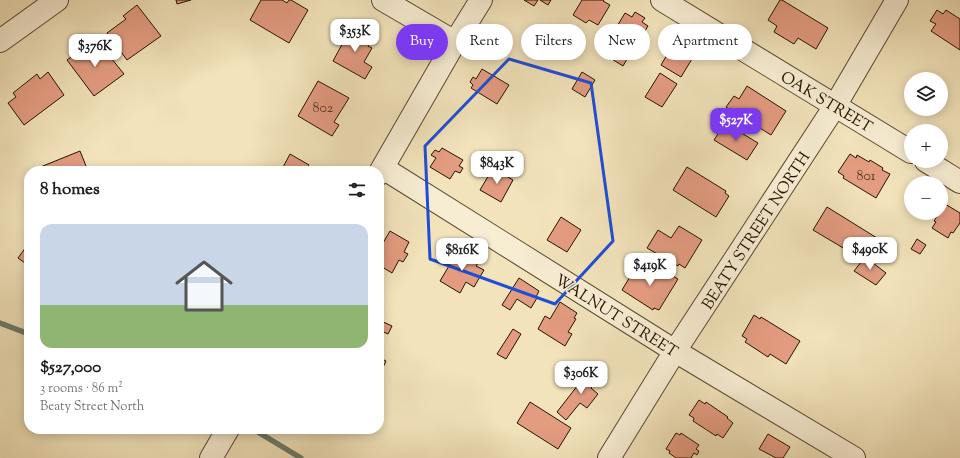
<!DOCTYPE html>
<meta charset="utf-8">
<style>
:root{--surface:#fff;--page:#f2f2f2;--text:#202124;--muted:#757577;--accent:#7c3aed}
body{margin:0;font-family:"Sorts Mill Goudy",serif;background:var(--page);color:var(--text);height:100vh;display:flex;flex-direction:column;font-size:15px;white-space:nowrap}
*{box-sizing:border-box;margin:0}
p{font-size:13px;color:var(--muted)}
.icon{flex:none;width:22px;height:22px;fill:none;stroke:currentColor;stroke-width:2;stroke-linecap:round;stroke-linejoin:round}
.map{position:relative;flex:1;overflow:hidden}
.drawer{position:absolute;left:24px;top:166px;width:360px;height:268px;display:flex;flex-direction:column;background:var(--surface);border-radius:16px;box-shadow:0 2px 10px #0003}
.drawer>*{flex:none}
.guide{position:absolute;left:396px;top:24px;width:380px;height:36px;display:flex;gap:8px}
.fabs{position:absolute;left:904px;top:72px;display:grid;gap:8px}
.fabs a{display:grid;place-items:center;width:44px;height:44px;border-radius:50%;background:var(--surface);box-shadow:0 2px 10px #0003;font-size:20px}
.price{position:absolute;translate:-50% -34px;padding:0 9px;border-radius:8px;background:#fff;color:#222;font-size:13px;line-height:26px;filter:drop-shadow(0 1px 2px #0008)}
.price::after{content:'';position:absolute;left:50%;top:24px;width:12px;height:9px;margin-left:-6px;background:inherit;clip-path:polygon(0 0,100% 0,50% 100%)}
.price.selected{background:var(--accent);color:#fff}
ul{padding:0;list-style:none}
li{display:grid;align-content:center;gap:8px;height:212px;padding:0 16px}
li span{display:grid;place-items:center;height:124px;border-radius:12px;color:#555}
li>.icon{margin-inline-start:auto}
span .icon{width:72px;height:72px;fill:#fffc;stroke-width:1}
li b{font-size:17px}
h2{display:flex;justify-content:space-between;align-items:center;height:48px;padding:0 16px;font-size:17px}
.tag{padding:0 14px;border-radius:18px;background:var(--surface);box-shadow:0 2px 10px #0003;font-size:14px;line-height:36px}
.tag.selected{background:var(--accent);color:#fff}
.map>svg:first-child{display:block}
</style>
<div class="map">
<svg width="960" height="458" viewBox="0 0 960 458">
<rect width="100%" height="100%" fill="#f2e3bb"/>
<filter id="stains"><feTurbulence type="fractalNoise" baseFrequency=".005" numOctaves="4"/><feColorMatrix values="0 0 0 0 .2 0 0 0 0 .09 0 0 0 0 .02 0 0 0 .5 -.17"/></filter>
<radialGradient id="worn" r=".72"><stop offset=".6" stop-color="#630" stop-opacity="0"/><stop offset="1" stop-color="#630" stop-opacity=".3"/></radialGradient>
<g fill="none" stroke-linecap="round" stroke-linejoin="round">
<!-- stream -->
<g stroke="#6b7a6a" stroke-width="5.5">
<path d="M0,323L29,334"/>
<path d="M253,429L301,458"/>
</g>
</g>
<!-- building -->
<g fill="#e49c81" stroke="#241403">
<path d="M176,0H191L177,4Z"/>
<path d="M261,0H282L287,3L289,0H291L308,10L289,43L250,20Z"/>
<path d="M524,0H538L534,6Z"/>
<path d="M540,0H551L548,5Z"/>
<path d="M582,0H604L603,1L610,5L598,25L589,20L586,23L573,15Z"/>
<path d="M780,0H782L828,28L816,49L798,38L794,44L774,32L777,26L768,20Z"/>
<path d="M137,5L161,36L127,60L107,33L126,19L123,16Z"/>
<path d="M937,10L943,14L946,10L960,19V50L931,31L936,24L930,21Z"/>
<path d="M635,12L645,18L642,22L648,26L630,56H629L623,66L607,56L613,46L607,43L625,13L632,17Z"/>
<path d="M352,26L373,38L368,46L372,48L364,62L372,67L365,79L333,61Z"/>
<path d="M680,39L694,47L691,52L695,54L681,77L661,65L674,43L677,45Z"/>
<path d="M98,42L124,74L94,96L67,60L82,49L84,51L91,45L93,46Z"/>
<path d="M482,69L509,85L497,104L471,88L473,85L470,82L473,77L476,79Z"/>
<path d="M48,72L64,95L24,125L8,103L16,97L13,93L37,74L40,79Z"/>
<path d="M582,72L595,80L585,97L572,89Z"/>
<path d="M660,73L677,84L662,107L645,97Z"/>
<path d="M318,81L349,98L334,122L339,125L332,136L298,116Z"/>
<path d="M747,86L786,111L771,135L726,107L734,96L739,99Z"/>
<path d="M725,123L758,143L747,160L714,140Z"/>
<path d="M442,148L463,160L459,166L463,168L460,173L455,171L450,179L430,167L436,158L431,155L435,150L439,152Z"/>
<path d="M80,151L88,171H39L38,168Z"/>
<path d="M290,154L309,165L305,171H281Z"/>
<path d="M850,154L856,158L857,155L869,162L870,160L883,168L882,170L890,174L876,198L843,178L844,176L838,172Z"/>
<path d="M687,167L726,191L725,193L729,196L716,217L673,190Z"/>
<path d="M493,168L513,180L501,202L480,190Z"/>
<path d="M945,204L960,213V223L953,233L951,232L948,238L932,228L936,222L934,221L939,213H941V210Z"/>
<path d="M827,207L877,238L860,258L813,230Z"/>
<path d="M561,217L581,230L567,252L547,240Z"/>
<path d="M679,226L702,240L685,268L679,264L678,266L647,248L658,230L671,238Z"/>
<path d="M390,231L409,242L404,252L408,254L403,262L399,260L392,273L379,265V241L383,243Z"/>
<path d="M917,239L926,245L920,254L911,249Z"/>
<path d="M29,243V266L18,258Z"/>
<path d="M459,249L479,262L476,266L484,270L474,287L466,282L460,293L440,281Z"/>
<path d="M865,257L886,273L876,285L854,271Z"/>
<path d="M636,267L651,277L657,267L678,279L659,310L654,308L653,310L622,290Z"/>
<path d="M519,278L539,291L536,297L537,298L531,308L517,299L510,310L502,305Z"/>
<path d="M560,302L577,313L574,318L576,319L568,332L572,334L565,346L538,329L545,316L550,319Z"/>
<path d="M754,315L760,319L761,317L800,341L786,364L770,354L768,357L745,342L747,339L742,336Z"/>
<path d="M379,320L392,326L388,334L379,330Z"/>
<path d="M513,329L521,334L506,359L497,354Z"/>
<path d="M380,358L386,361L380,374L379,360Z"/>
<path d="M592,367L601,375L591,388L598,394L587,408L580,403L566,420L557,412Z"/>
<path d="M699,400L705,404L706,402L728,417L727,418L733,423L723,438L717,434L716,436L693,421L694,418L689,415Z"/>
<path d="M530,402L571,428L558,449L517,423Z"/>
<path d="M676,433L680,435L681,433L699,445L696,449L699,451L697,455L694,453L691,458H692H676L669,453L670,451L666,449Z"/>
<path d="M768,434L790,447L783,458H776L759,449Z"/>
</g>
<g fill="none" stroke-linecap="round" stroke-linejoin="round">
<defs>
<g id="minor">
<path d="M383,0L455,42"/>
<path d="M662,0L911,152"/>
<path d="M0,41L57,0"/>
<path d="M926,161L960,182"/>
<path d="M383,168L675,351L854,458"/>
<path d="M379,174L455,42L481,0"/>
<path d="M211,458L228,429"/>
<path d="M609,458L675,351L835,106L897,0"/>
</g>
</defs>
<!-- minor casing -->
<use href="#minor" stroke="#584831" stroke-width="24"/>
<!-- minor -->
<use href="#minor" stroke="#f7edd3" stroke-width="22"/>
</g>
<!-- marked area -->
<path fill="none" stroke="#1d4ed8" stroke-width="3" stroke-linejoin="round" d="M509,59L591,83L613,241L555,304L430,259L425,146Z"/>
<g text-anchor="middle" stroke-width="3.5" stroke-linejoin="round" paint-order="stroke">
<!-- number labels -->
<g font-size="14" fill="#543622">
<text x="323" y="112">802</text>
<text x="866" y="180">801</text>
</g>
<!-- street labels -->
<g font-size="16" fill="#241403" stroke="#f7edd3">
<text transform="translate(827 101) rotate(31)" y="6">OAK STREET</text>
<text transform="translate(755 230) rotate(-57)" y="6">BEATY STREET NORTH</text>
<text transform="translate(617 315) rotate(32)" y="6">WALNUT STREET</text>
</g>
</g>
<rect width="100%" height="100%" filter="url(#stains)"/>
<rect width="100%" height="100%" fill="url(#worn)"/>
</svg>
<div class="fabs">
<a><svg class="icon" aria-label="layers" viewBox="0 0 24 24"><path d="M12 4l9 5-9 5-9-5zM3 14l9 5 9-5"/></svg></a>
<a>+</a>
<a>−</a>
</div>
<b class="price" style="left:355px;top:53px">$353K</b>
<b class="price" style="left:95px;top:68px">$376K</b>
<b class="price selected" style="left:736px;top:142px">$527K</b>
<b class="price" style="left:497px;top:185px">$843K</b>
<b class="price" style="left:870px;top:271px">$490K</b>
<b class="price" style="left:462px;top:272px">$816K</b>
<b class="price" style="left:650px;top:287px">$419K</b>
<b class="price" style="left:581px;top:395px">$306K</b>
<div class="guide">
<a class="tag selected">Buy</a>
<a class="tag">Rent</a>
<a class="tag">Filters</a>
<a class="tag">New</a>
<a class="tag">Apartment</a>
</div>
<section class="drawer">
<h2>8 homes<svg class="icon" aria-label="filters" viewBox="0 0 24 24"><path d="M4 7h16M4 17h16"/><circle cx="9" cy="7" r="2"/><circle cx="15" cy="17" r="2"/></svg></h2>
<ul>
<li><span style="background:linear-gradient(#c9d6e8 65%,#8fb573 0)"><svg class="icon" aria-label="home" viewBox="0 0 24 24"><path d="M3 11l9-7 9 7M6 9v11h12V9"/></svg></span><div><b>$527,000</b><p>3 rooms · 86 m²</p><p>Beaty Street North</p></div></li>
</ul>
</section>
</div>
